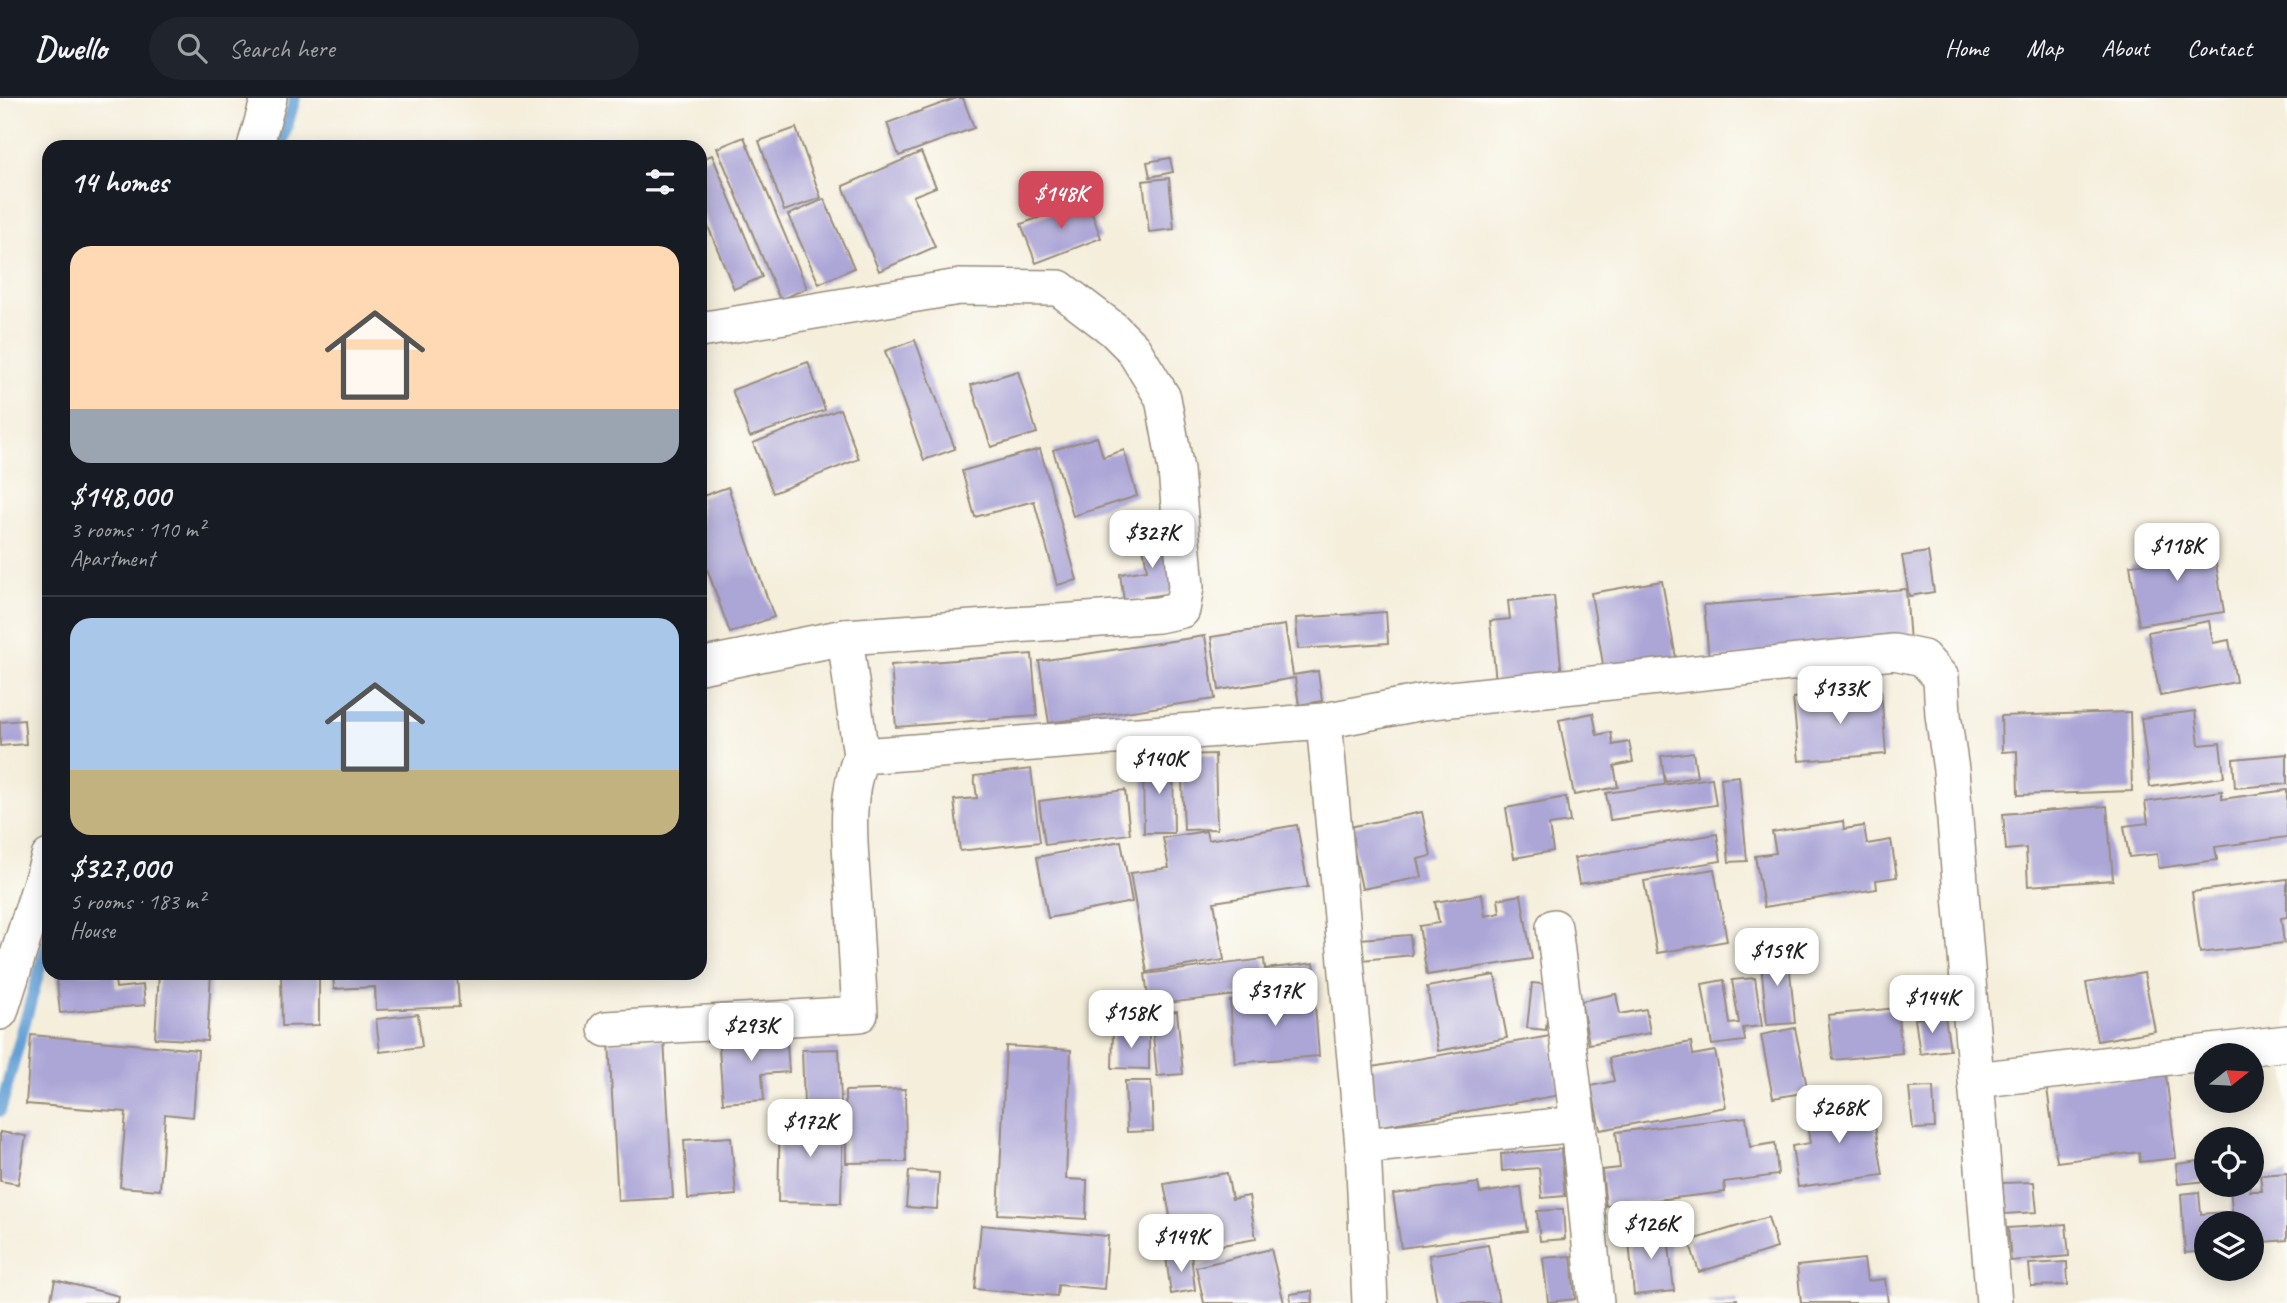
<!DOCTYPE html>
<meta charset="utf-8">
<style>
:root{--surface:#171b24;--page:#20242c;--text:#f1f3f6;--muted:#9ea1a6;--line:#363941;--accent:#d1495b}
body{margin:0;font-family:Caveat,sans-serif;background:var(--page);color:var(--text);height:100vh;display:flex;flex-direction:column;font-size:26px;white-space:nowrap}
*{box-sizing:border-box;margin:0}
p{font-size:23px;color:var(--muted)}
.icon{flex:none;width:38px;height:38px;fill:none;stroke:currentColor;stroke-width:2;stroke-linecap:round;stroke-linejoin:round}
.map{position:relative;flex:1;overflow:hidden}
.details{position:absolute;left:42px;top:42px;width:665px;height:840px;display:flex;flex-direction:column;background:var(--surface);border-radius:21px;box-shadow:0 4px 18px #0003}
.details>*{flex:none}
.needle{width:46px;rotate:72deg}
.controls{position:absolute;left:2194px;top:945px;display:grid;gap:14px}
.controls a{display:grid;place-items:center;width:70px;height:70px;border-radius:50%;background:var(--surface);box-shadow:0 4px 18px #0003;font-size:35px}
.price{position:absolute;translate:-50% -60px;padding:0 16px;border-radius:14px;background:#fff;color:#222;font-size:23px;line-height:46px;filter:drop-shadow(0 2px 4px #0008)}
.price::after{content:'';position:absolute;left:50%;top:42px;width:21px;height:16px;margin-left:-10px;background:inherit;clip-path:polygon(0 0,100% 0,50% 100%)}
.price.active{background:var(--accent);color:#fff}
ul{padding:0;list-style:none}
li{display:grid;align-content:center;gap:14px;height:371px;padding:0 28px}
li+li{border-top:2px solid var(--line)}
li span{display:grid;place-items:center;height:217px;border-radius:21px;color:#555}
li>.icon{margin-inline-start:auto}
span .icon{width:126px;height:126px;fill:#fffc;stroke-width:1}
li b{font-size:30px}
h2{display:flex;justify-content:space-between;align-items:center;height:84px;padding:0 28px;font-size:30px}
header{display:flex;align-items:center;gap:42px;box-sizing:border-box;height:98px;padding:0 35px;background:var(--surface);border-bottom:2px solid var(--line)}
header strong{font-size:33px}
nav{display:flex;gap:38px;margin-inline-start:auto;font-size:24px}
.search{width:490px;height:63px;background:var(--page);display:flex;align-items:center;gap:18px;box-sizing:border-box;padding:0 24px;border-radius:38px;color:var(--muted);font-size:26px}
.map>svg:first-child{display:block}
</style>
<header>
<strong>Dwello</strong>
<div class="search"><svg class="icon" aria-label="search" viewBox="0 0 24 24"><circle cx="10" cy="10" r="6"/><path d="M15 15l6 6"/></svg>Search here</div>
<nav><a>Home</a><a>Map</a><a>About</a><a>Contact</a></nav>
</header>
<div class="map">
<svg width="2287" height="1205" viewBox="0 0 2287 1205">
<rect width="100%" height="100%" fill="#fdfcf7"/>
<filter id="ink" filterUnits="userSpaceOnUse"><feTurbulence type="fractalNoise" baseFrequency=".0143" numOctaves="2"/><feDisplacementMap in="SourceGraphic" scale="14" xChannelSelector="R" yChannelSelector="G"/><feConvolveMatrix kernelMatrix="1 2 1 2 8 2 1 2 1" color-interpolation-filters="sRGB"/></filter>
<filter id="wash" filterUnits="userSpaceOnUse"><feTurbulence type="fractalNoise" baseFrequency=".00686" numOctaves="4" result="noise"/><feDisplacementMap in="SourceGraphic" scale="28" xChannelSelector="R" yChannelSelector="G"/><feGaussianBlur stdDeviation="1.57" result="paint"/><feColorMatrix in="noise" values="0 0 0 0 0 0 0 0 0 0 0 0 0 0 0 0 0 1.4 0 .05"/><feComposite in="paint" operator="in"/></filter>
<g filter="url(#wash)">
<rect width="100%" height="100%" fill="#f4eedb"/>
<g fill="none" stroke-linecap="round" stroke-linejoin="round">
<!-- stream -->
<g stroke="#65a0d5" stroke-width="12">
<path d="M281,49L295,0"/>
<path d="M0,1013L49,838"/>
</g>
</g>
<g id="blocks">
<!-- building -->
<g fill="#aca6d7">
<path d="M957,0H963L974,30L899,58L887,25Z"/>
<path d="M796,30L821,100L784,113L759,43Z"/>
<path d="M744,39L807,190L780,202L717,50Z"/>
<path d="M921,54L936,89L913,98L935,149L879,173L843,88Z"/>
<path d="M712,57L762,179L734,191L700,109V62Z"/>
<path d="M1170,60L1173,74L1150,79L1147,64Z"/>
<path d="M1169,80L1174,131L1149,134L1143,83Z"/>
<path d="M824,101L854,170L819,186L788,117Z"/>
<path d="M1087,102L1101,140L1036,165L1021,126Z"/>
<path d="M915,242L955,351L924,362L885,253Z"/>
<path d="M808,264L825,312L750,339L732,292Z"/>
<path d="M1018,273L1037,335L991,349L971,287Z"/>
<path d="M840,311L859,361L773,395L753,345Z"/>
<path d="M1097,339L1103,359L1124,352L1137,398L1073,418L1053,352Z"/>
<path d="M1040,351L1077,482L1057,487L1034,403L975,419L962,373Z"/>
<path d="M728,389L774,519L730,535L700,451V399Z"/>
<path d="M1167,432L1177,494L1124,503L1120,476L1147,472L1141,437Z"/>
<path d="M2198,438L2202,461L2215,460L2224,514L2139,527L2130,467L2156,464L2154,445Z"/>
<path d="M1928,454L1934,494L1909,498L1902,458Z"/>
<path d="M1662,483L1676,560L1604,572L1591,495Z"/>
<path d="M1906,491L1910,544L1709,561L1704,507Z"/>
<path d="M1554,498L1562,578L1496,584L1490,523L1510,521L1508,503Z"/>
<path d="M1386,514L1388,545L1298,551L1296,520Z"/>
<path d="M2209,523L2213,545L2229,542L2236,584L2160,598L2148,534Z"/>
<path d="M1285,527L1293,577L1318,573L1322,603L1299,607L1295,580L1219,592L1211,539Z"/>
<path d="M1205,538L1215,601L1049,625L1039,563Z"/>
<path d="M1032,556L1037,618L896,629L891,567Z"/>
<path d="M1881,593L1886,656L1799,663L1793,600Z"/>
<path d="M2195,613L2199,647L2220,645L2224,679L2150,689L2141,620Z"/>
<path d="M2130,614L2132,693L2018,697L2017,653L2002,654L2001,618Z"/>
<path d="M1593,615L1597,637L1611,634L1613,647L1629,644L1633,664L1614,668L1618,689L1574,697L1559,622Z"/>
<path d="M24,622L26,646L0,648V624Z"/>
<path d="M1693,654L1697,679L1665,684L1661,658Z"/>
<path d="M1215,656L1217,731L1184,732L1181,657Z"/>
<path d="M2287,656V686L2235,690L2233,661Z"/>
<path d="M1143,661H1173L1174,735H1144Z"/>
<path d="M1031,671L1040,744L960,753L954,702L977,700L974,678Z"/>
<path d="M1739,678L1747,763L1729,764L1721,680Z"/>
<path d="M1712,680L1716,707L1610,722L1606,695Z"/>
<path d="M1125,692L1130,736L1045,747L1039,703Z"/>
<path d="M2287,692V739L2215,749L2217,762L2159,770L2157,756L2129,759L2124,728L2148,725L2145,704L2222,693V701Z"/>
<path d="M1566,699L1570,724L1549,727L1553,753L1514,760L1506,710Z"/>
<path d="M2107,708L2113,782L2028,788L2026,750L2006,752L2003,716Z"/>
<path d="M1422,714L1431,758L1418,761L1422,779L1362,791L1349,729Z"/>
<path d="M1843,723L1844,731L1864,728L1867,746L1891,742L1897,779L1876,782L1877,791L1764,809L1755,758L1776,755L1772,734Z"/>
<path d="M1297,727L1308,789L1214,804L1224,862L1147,874L1130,775L1169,770L1163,740L1206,733L1208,742Z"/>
<path d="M1717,736L1721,763L1579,786L1574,760Z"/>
<path d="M1121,743L1132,804L1048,820L1037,759Z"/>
<path d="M1714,771L1727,843L1657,855L1644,783Z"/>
<path d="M2287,781V819L2281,820L2284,845L2200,855L2192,794Z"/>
<path d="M1482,796L1485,818L1500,815L1498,801L1521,797L1532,861L1427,877L1419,828L1439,825L1435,804Z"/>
<path d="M1410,837L1412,857L1362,862L1360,841Z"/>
<path d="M1788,853L1795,925L1767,927L1760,855Z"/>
<path d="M1264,861L1265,871L1314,865L1317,888L1149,907L1145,876Z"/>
<path d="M56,875H114L116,890L143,887L145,907L60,915Z"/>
<path d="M159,875H211L207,943L155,940Z"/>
<path d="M281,875H319V927L282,928Z"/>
<path d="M333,875H457L459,909L376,912L375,889L334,891Z"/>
<path d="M2144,875L2155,933L2097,943L2086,885Z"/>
<path d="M1495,877L1507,940L1438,953L1427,889Z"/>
<path d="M1755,880L1762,928L1743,930L1745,943L1712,947L1702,886L1724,882L1730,926L1739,925L1732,882Z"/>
<path d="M1532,885L1550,887L1546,932L1527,930Z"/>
<path d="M1314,895L1319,958L1235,965L1230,903Z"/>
<path d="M1616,896L1620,916L1646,911L1650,935L1589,946L1581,903Z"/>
<path d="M1897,910L1902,955L1833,962L1828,917Z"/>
<path d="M1177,913L1183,976L1157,978L1151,916Z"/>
<path d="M418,916L422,949L380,954L376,921Z"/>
<path d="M1945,918L1950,952L1920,956L1915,921Z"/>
<path d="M1795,930L1808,994L1773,1000L1761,937Z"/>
<path d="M786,932L789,974L762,976L764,1002L723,1005L718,937Z"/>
<path d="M1113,933L1149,934V971L1112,970Z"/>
<path d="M31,937L198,952L193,1019L165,1016L160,1092L120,1089L126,1014L26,1006Z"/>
<path d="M1550,938L1560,997L1376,1029L1366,970Z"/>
<path d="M664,941L673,1100L618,1103L609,944Z"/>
<path d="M1691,944L1693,957L1715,953L1726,1009L1600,1032L1591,988L1614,983L1609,960Z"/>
<path d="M1006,948L1071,952L1066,1081L1087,1082L1086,1121L998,1116Z"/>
<path d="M839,951L841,1006L804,1007L802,952Z"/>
<path d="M2166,977L2176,1060L2140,1064L2139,1054L2057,1064L2047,990Z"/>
<path d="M1125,983H1151L1153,1033L1127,1034Z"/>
<path d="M1933,989L1935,1030L1913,1031L1909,990Z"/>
<path d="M905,991L906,1064L846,1065L845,993Z"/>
<path d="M1871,1002L1883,1077L1798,1089L1792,1048L1810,1045L1805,1012Z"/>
<path d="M780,1017L843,1019L841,1105L778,1104Z"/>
<path d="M1746,1019L1750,1049L1775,1045L1778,1077L1724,1084L1725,1094L1606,1108L1602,1072L1620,1070L1616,1034Z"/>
<path d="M0,1034L26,1038L18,1086L0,1083Z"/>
<path d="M731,1039L736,1097L688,1101L684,1042Z"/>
<path d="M1561,1051L1565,1098L1542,1100L1539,1070L1502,1073L1501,1056Z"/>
<path d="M2207,1062V1083L2178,1086L2176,1066Z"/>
<path d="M909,1073L939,1075L937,1111L906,1109Z"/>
<path d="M1227,1075L1232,1101L1249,1098L1256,1141L1177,1155L1164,1086Z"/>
<path d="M2287,1075V1142L2252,1145V1125H2233L2230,1088L2250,1087V1093H2262L2260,1077Z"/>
<path d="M2034,1084L2037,1114L2005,1116L2002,1085Z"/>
<path d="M1478,1085L1480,1095L1521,1089L1527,1133L1401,1150L1393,1096Z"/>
<path d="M2199,1094L2201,1116L2225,1114L2226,1125H2207V1153L2185,1155L2181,1096Z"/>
<path d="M1563,1111L1565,1141L1540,1143L1537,1113Z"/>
<path d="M1768,1119L1777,1150L1699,1174L1689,1143Z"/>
<path d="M2066,1126L2069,1158L2011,1163L2008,1130Z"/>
<path d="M981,1127L1108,1138L1104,1191L1058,1187L1057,1198L975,1191Z"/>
<path d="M1667,1129L1674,1193L1634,1197L1628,1132Z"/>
<path d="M1488,1147L1499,1205H1437L1429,1157Z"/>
<path d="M1271,1151L1284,1205H1204L1196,1169Z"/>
<path d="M1191,1156L1195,1192L1171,1196L1166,1159Z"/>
<path d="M1571,1158L1575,1201L1548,1204L1543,1160Z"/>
<path d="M1864,1161L1867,1183L1885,1181L1888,1205H1801L1797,1168Z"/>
<path d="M2067,1164L2068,1187L2031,1188L2029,1166Z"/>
<path d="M55,1182L119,1198L118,1205H50Z"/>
<path d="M1312,1193L1313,1205H1291L1290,1196Z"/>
<path d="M1737,1201V1205H1708V1203Z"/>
</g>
</g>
</g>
<g filter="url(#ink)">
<use href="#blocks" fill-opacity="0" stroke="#988c7c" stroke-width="2"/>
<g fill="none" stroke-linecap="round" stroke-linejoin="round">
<defs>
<g id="street">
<path d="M255,49L269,0"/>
<path d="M700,232L959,189L1059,190L1113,231L1133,251L1163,300L1176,372L1186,489L1182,512L1158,517L845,539L700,568"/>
<path d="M845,539L861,658"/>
<path d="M1324,623L1363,1048L1370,1205"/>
<path d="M1554,829L1578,1026L1596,1205"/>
<path d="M0,914L49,759"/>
<path d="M606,931L860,916C858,875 855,833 853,792C850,746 844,701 861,658L1324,623L1423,604L1894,554L1923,560L1941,580L1943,617L1951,672L1994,1205"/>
<path d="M1976,982L2287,945"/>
<path d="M1363,1048L1578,1026"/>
</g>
</defs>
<!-- street casing -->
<use href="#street" stroke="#988c7c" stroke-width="38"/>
<!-- street -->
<use href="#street" stroke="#fff" stroke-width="35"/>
</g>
</g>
</svg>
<div class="controls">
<a><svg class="needle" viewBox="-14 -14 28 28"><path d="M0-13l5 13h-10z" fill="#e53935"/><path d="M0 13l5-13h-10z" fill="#9ea1a6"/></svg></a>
<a><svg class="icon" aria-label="locate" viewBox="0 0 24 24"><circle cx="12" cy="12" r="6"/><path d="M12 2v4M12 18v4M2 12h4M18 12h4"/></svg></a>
<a><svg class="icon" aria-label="layers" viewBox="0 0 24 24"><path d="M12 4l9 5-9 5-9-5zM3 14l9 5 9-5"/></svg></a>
</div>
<b class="price active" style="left:1061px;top:133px">$148K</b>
<b class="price" style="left:1152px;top:472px">$327K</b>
<b class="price" style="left:2177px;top:485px">$118K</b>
<b class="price" style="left:1840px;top:628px">$133K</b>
<b class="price" style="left:1159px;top:698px">$140K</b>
<b class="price" style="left:1777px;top:890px">$159K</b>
<b class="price" style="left:1275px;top:930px">$317K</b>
<b class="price" style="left:1932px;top:937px">$144K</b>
<b class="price" style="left:1131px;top:952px">$158K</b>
<b class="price" style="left:751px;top:965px">$293K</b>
<b class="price" style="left:1839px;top:1047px">$268K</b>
<b class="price" style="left:810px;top:1061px">$172K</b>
<b class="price" style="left:1651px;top:1163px">$126K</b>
<b class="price" style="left:1181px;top:1176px">$149K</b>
<section class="details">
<h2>14 homes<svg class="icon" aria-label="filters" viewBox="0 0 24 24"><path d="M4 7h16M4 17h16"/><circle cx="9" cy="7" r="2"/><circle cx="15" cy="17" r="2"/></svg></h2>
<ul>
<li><span style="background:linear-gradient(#ffd9b3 75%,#9aa5b1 0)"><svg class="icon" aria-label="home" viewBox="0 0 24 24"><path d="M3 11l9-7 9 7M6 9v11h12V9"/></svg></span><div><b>$148,000</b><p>3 rooms · 110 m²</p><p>Apartment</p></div></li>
<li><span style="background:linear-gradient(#a9c7e8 70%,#c2b280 0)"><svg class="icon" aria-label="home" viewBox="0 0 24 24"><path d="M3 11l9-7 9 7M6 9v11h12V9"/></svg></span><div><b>$327,000</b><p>5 rooms · 183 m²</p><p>House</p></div></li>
</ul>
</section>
</div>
